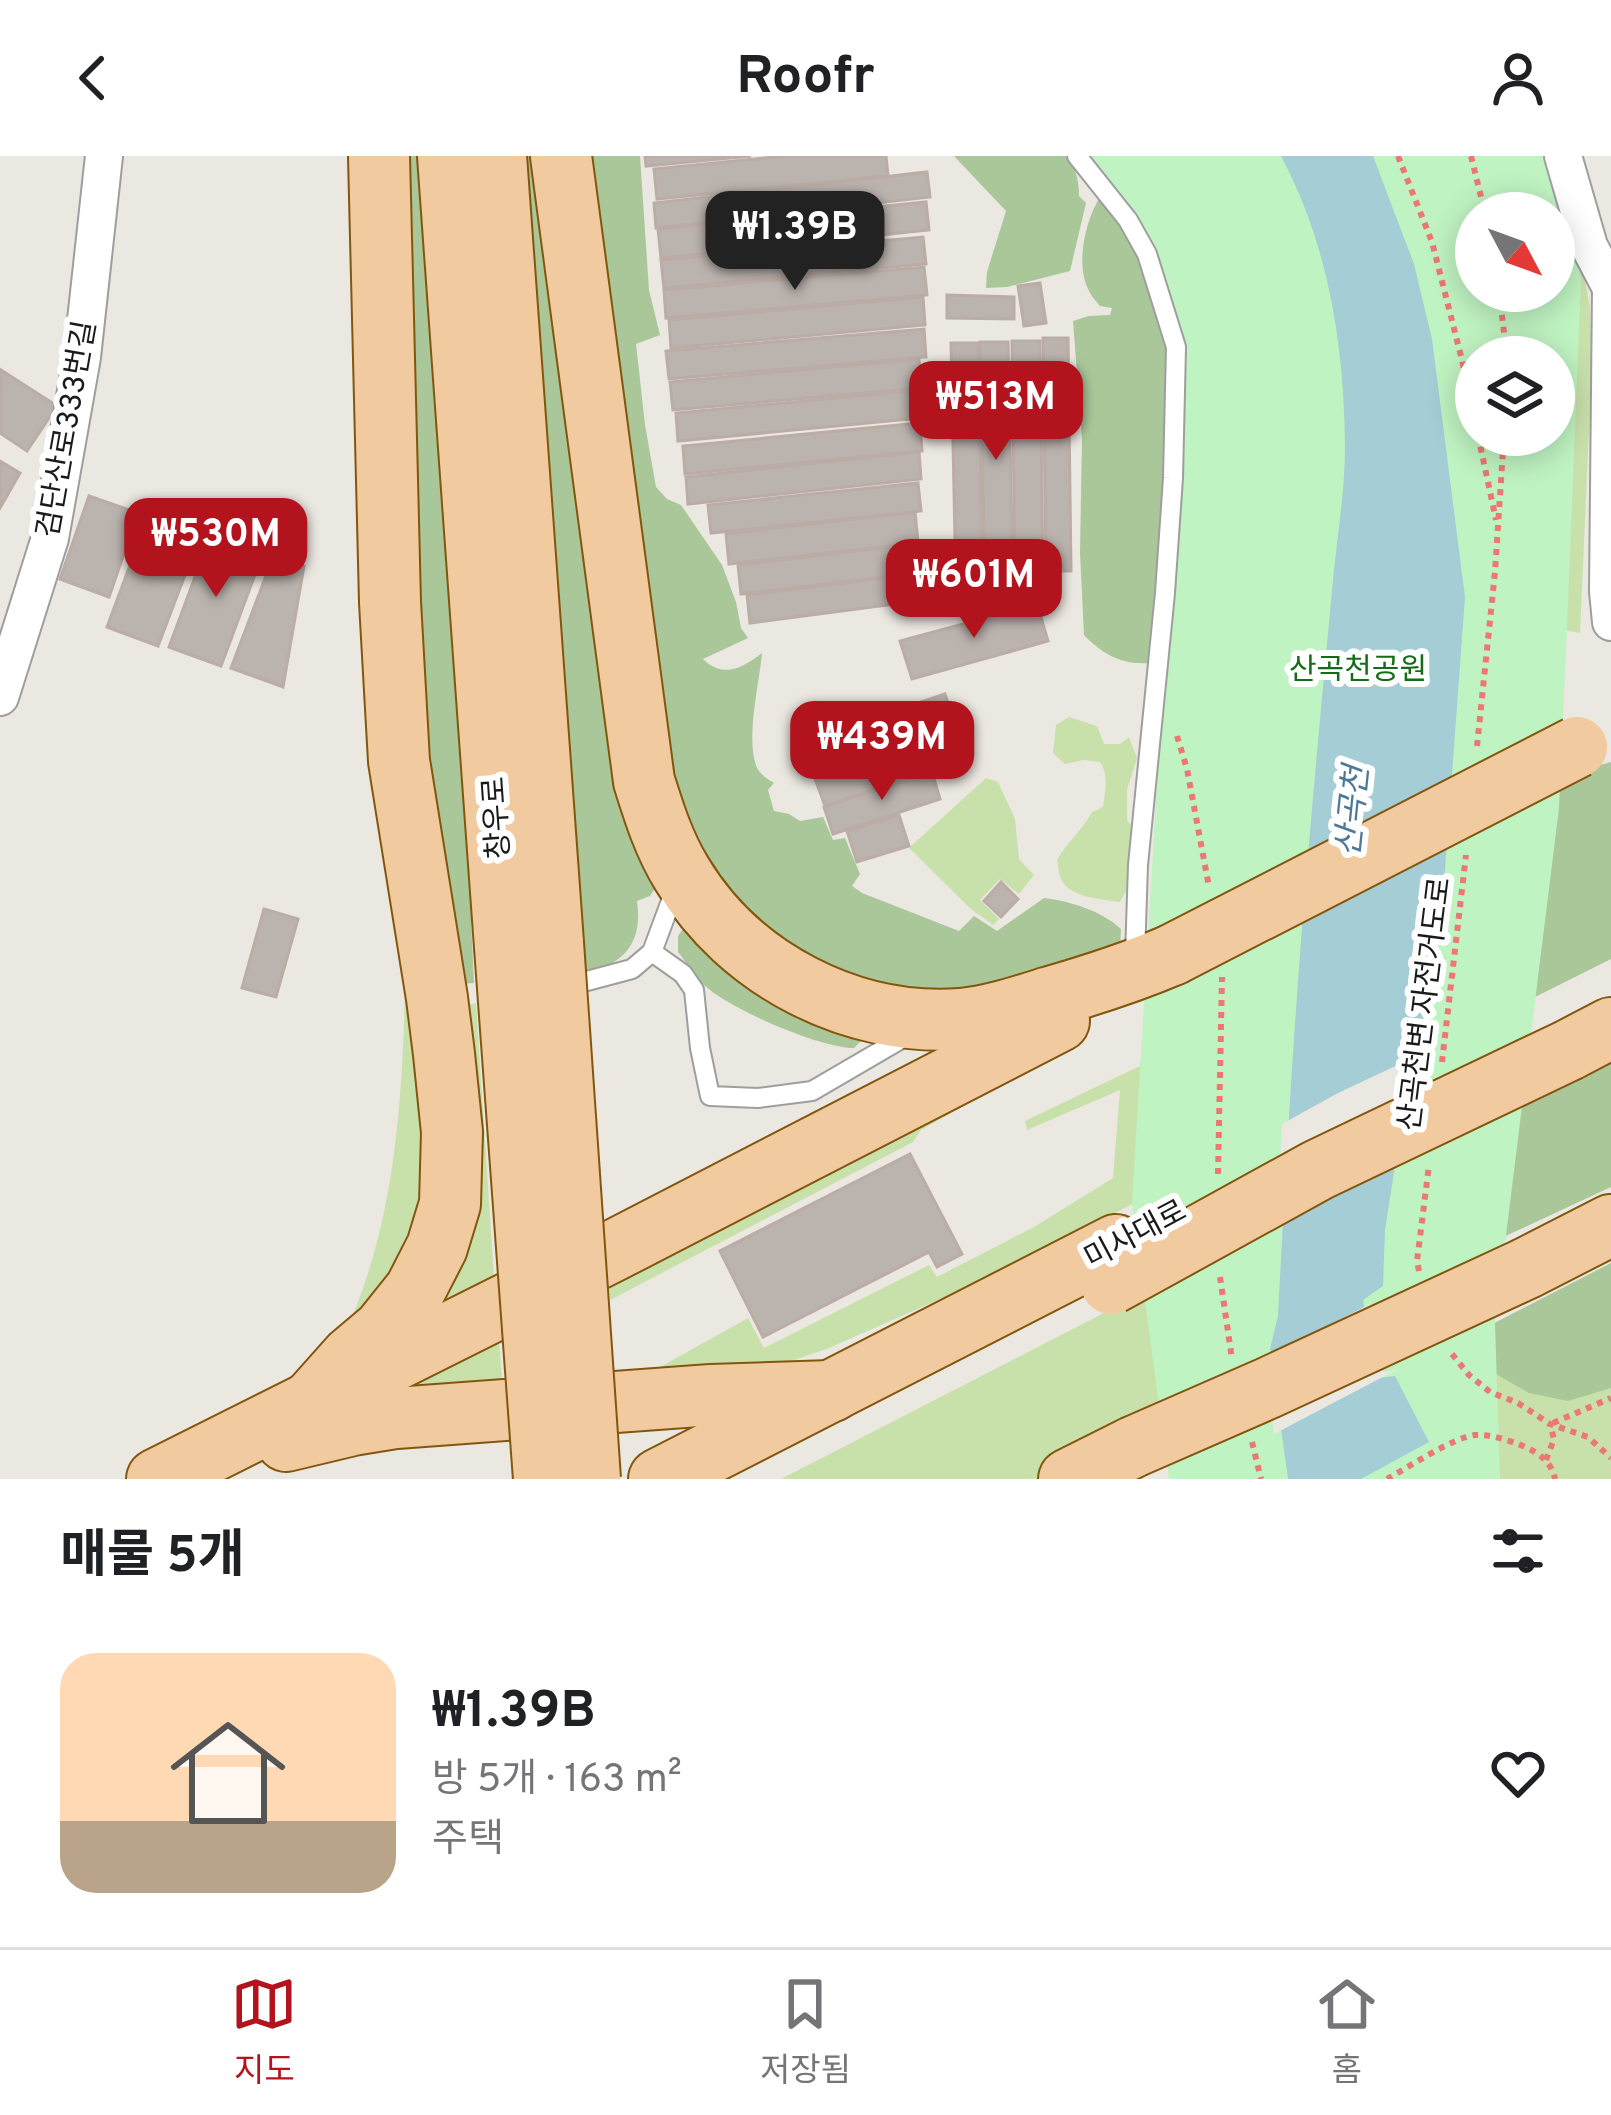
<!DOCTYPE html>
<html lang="ko">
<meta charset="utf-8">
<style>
:root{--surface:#fff;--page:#f2f2f2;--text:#202124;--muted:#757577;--line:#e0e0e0;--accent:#b2131c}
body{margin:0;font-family:Overpass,"Noto Sans KR",sans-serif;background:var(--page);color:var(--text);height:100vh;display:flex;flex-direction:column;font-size:45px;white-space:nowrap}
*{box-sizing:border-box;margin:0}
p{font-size:39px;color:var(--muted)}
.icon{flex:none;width:66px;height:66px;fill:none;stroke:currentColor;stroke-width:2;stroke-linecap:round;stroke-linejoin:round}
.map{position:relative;height:1323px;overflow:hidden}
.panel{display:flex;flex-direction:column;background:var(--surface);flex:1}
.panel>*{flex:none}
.needle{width:78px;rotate:131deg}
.controls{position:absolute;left:1455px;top:36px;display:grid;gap:24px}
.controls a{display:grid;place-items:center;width:120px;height:120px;border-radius:50%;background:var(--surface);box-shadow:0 6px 30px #0003;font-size:60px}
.price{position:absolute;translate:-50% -102px;padding:0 27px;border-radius:24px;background:var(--accent);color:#fff;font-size:39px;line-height:78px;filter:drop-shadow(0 3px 6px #0008)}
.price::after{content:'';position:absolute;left:50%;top:72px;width:36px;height:27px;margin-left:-18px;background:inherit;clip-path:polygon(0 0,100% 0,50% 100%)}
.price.active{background:#222;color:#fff}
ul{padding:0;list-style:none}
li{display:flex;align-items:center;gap:36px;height:300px;padding:0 60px}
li+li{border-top:3px solid var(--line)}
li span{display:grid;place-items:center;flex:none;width:336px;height:240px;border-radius:36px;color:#555}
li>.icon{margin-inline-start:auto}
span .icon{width:144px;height:144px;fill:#fffc;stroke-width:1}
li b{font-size:51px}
h2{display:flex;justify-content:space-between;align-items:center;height:144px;padding:0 60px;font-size:51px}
header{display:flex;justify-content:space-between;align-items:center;height:156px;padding:0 60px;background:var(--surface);font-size:54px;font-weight:700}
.tabs{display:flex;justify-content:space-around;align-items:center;height:168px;border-top:3px solid var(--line);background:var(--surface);font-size:33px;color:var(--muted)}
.tabs a{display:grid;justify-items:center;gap:6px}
.tabs .active{color:var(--accent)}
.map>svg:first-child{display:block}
</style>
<header><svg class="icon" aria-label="back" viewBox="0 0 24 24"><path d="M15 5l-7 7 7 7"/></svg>Roofr<svg class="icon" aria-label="person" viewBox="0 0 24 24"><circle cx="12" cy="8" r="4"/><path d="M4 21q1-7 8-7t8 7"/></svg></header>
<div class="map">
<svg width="1611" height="1323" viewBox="0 0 1611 1323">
<rect width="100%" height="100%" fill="#ebe7e1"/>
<!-- grass -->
<g fill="#c8e1ab">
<path d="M1554,57L1580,96L1590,152L1592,206L1580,477L1504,463L1554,279Z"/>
<path d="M1069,561L1097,570L1104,588H1120L1129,581L1137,602L1127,634V664L1135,675L1129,730L1120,746C1102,743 1072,742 1062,725C1058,719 1059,711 1057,704C1067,686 1082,675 1092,656L1103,651C1105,637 1109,619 1100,606L1084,604L1065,608L1053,597L1056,569Z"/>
<path d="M986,622L998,626L1015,663L1019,703L1034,719L1019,738L1000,723L980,744L999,763L993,769L971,753L909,692Z"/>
<path d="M406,793L431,1064L340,1188C400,1064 403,928 406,793Z"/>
<path d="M1151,834L1211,1007L1113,1058L1110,1063L1049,1095L829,1192L777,1210L628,1229L748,1162L764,1192L929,1109L937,1121L1034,1071L1113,1022L1120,934L1027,974L1025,965L1140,910Z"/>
<path d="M476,847L495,1137L412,1166L463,850Z"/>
<path d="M1061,895L921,974L913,986L610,1144L608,1112Z"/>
<path d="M1209,1103L1230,1222L1038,1323H781Z"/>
<path d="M1611,1108V1323H1481L1495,1168Z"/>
<path d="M498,1168L503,1239L371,1233Z"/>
</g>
<!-- forest -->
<g fill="#a9c799">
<path d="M393,0H426L476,758L471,764L474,827L458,828L419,606Z"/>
<path d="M516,0H548L667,714L650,740L637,745C643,786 625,808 586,817L567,647Z"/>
<path d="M581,0H640L649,134L660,179L636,188L645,269L656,331L667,343L681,349L722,409L736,446L741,472L748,482L703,503C723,523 743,512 762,497C759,529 747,576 755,606C757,616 765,622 774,627L768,634L774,655L789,658L800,665L823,661L833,684L845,682L860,718L852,730L862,737L959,775L974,760L997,775L1044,742C1070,745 1102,755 1121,773L1120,792L949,852L755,786L664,627Z"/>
<path d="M954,0H1067C1076,12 1079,25 1079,40L1086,47L1070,115L1007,131L986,132L987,116L1006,55Z"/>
<path d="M1100,41L1124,73L1144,109L1168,194L1164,357L1149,507C1122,509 1102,498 1084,479L1080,397L1082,283L1073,165L1089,160L1110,159L1112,152L1100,150C1096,145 1092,141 1089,135C1075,109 1085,65 1100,41Z"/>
<path d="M1611,606V803L1467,875L1491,658L1571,617Z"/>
<path d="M691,761L866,880L854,892C820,892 726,852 702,827C693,818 686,806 678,796V780Z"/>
<path d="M1611,897V1031L1497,1084L1448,981Z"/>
<path d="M1611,1107V1232L1568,1245L1529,1237L1487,1213L1463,1183Z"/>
</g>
<!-- park -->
<path fill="#c0f3c2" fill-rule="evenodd" d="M1070,0H1553L1581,123L1566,495L1559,652L1495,1168L1500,1323H1169L1132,1048L1160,577L1142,572L1169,308L1170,194L1145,109L1126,73ZM1476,57H1554V135H1476ZM1476,201H1554V279H1476Z"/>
<!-- water -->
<path fill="#a5cdd5" d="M1281,0H1373L1414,108L1432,183L1465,441L1444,728L1422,869L1409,920L1385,1074L1383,1130L1363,1144L1379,1222L1395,1220L1429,1286L1361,1323H1288L1270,1193L1278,1160C1286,1003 1295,846 1309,688C1316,604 1324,519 1332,435C1336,387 1345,338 1345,290C1344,189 1329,90 1281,0Z"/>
<!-- pier -->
<g fill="#ebe7e1">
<path d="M1421,898L1403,997L1277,1061L1282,968L1338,937Z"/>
<path d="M1370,1148L1383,1216L1396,1214L1274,1278L1265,1202Z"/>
</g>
<!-- building -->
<g fill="#bbb3ae" stroke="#bbada5" stroke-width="3">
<path d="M645,0H751L646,10Z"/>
<path d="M785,0H886L888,20L657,43L654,13Z"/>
<path d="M927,16L930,41L656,72L654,47Z"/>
<path d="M926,46L929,74L661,102L658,73Z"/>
<path d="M923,81L926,108L664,132L661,104Z"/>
<path d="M924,111L927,139L666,162L664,134Z"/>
<path d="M1040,127L1046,167L1024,170L1018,130Z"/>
<path d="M947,139L1014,141V163L947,162Z"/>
<path d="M923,141L925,169L671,192L669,164Z"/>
<path d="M924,173L926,201L669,223L666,195Z"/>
<path d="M1043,182H1068L1071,415H1046Z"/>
<path d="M1012,185H1040L1043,420L1015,421Z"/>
<path d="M980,186H1008L1013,427L985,428Z"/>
<path d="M951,187H978L983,432L956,433Z"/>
<path d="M919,203L921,232L673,254L670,226Z"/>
<path d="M1,214L57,250L27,295L0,277Z"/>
<path d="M920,234L922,262L678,285L676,257Z"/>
<path d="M920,267L922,295L685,318L683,290Z"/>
<path d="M919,296L921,323L688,348L686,321Z"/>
<path d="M0,305L20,317L0,352Z"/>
<path d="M918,327L921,355L711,377L708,349Z"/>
<path d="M89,340L138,357L109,441L60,423Z"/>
<path d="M915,356L918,387L729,408L726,378Z"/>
<path d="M149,358L201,377L158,490L107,471Z"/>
<path d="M211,378L263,397L221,510L169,491Z"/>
<path d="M916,388L919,417L741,438L738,409Z"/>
<path d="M274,399L304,410L283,531L231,512Z"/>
<path d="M914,418L918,445L750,467L747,439Z"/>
<path d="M1037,448L1048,485L912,523L900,485Z"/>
<path d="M945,538L956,571L850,606L838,574Z"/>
<path d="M956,572L967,602L825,650L814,620Z"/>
<path d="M932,616L940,643L833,678L824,651Z"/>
<path d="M899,659L909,690L857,706L847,675Z"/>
<path d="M1001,726L1018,743L1001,761L984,745Z"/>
<path d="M264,753L298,763L276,841L242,832Z"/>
<path d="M910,998L962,1098L937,1111L929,1096L763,1181L720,1095Z"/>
</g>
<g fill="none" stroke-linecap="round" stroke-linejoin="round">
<defs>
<g id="lane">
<path d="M1077,0L1128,64L1147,98L1176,191L1173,322L1165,437L1138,709L1135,800"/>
<path d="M652,796L683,818L694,834L700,892L710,940L758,942L812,935L908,879"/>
<path d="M587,825L632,813L652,796L677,729"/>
</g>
<g id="street">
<path d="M1563,0L1589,90L1611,132L1608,435L1611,466"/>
<path d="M0,541L50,382L82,201L104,0"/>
</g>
<g id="primary">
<path d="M448,0L505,791"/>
<path d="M496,0L553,787"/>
<path d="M561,0L644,625C654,657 664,689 682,718C739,813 851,871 961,863C992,860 1021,850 1050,841C1092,829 1132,816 1172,799"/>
<path d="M1569,894L1611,872"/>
<path d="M1527,1112L1611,1069"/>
<path d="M310,1247L351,1201L383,1174L415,1134L437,1091L450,1048L452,976L444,898L437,842L399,605L390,446L379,0"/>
<path d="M286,1285L353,1269L396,1262L711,1239L832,1235"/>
<path d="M157,1323L607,1098L1059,865"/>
<path d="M659,1323L1116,1089"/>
<path d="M1069,1323L1133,1291"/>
</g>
</defs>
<!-- lane casing -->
<use href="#lane" stroke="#9e9e9e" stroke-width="22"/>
<!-- street casing -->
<use href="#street" stroke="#9e9e9e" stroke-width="40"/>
<!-- primary casing -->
<use href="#primary" stroke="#83560e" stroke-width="64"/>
<!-- path -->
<g stroke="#eb7872" stroke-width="6" stroke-dasharray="6 6" stroke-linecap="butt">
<path d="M1398,0L1432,86L1462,204L1476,270"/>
<path d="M1471,0L1485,57"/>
<path d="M1499,135L1507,201"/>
<path d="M1478,279L1496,364"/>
<path d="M1177,580L1187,613L1209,731"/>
<path d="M1477,590L1495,416L1504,279"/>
<path d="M1442,906L1466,699"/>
<path d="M1218,1018L1222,821"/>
<path d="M1419,1115L1417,1105L1429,1009"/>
<path d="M1220,1121L1232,1203"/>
<path d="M1452,1198L1469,1219L1490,1236L1518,1247L1550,1268L1588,1281L1611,1302"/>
<path d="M1553,1267L1611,1242"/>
<path d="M1252,1286L1261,1323"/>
<path d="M1546,1304L1554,1283L1550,1268"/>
<path d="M1387,1323C1407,1312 1454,1281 1475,1279C1490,1278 1508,1284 1523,1290C1539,1297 1551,1305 1555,1323"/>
</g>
<!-- lane -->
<use href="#lane" stroke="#fff" stroke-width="18"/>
<!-- street -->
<use href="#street" stroke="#fff" stroke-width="36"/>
<!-- primary -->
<use href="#primary" stroke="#f2ca9f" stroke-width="60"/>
<defs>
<g id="primary-bridge">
<path d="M553,787L590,1323"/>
<path d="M505,791L544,1323"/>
<path d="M1172,799L1577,591"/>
<path d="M1111,1128L1318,1014L1569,894"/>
<path d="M1133,1291L1268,1232L1527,1112"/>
</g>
</defs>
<!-- primary-bridge casing -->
<use href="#primary-bridge" stroke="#83560e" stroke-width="64" stroke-linecap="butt"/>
<!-- primary-bridge -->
<use href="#primary-bridge" stroke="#f2ca9f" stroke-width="60"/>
</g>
<g text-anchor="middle" stroke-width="12" stroke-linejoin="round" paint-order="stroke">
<!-- street labels -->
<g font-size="30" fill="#1a1a1a" stroke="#fff">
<text transform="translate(66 273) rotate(-80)" y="10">검단산로333번길</text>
<text transform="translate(496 662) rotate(-94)" y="10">창우로</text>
<text transform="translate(1424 848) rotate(-83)" y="10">산곡천변 자전거도로</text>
<text transform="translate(1135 1078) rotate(-28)" y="10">미사대로</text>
</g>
<!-- park labels -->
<g font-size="30" fill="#156c18" stroke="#fff">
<text x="1358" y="523">산곡천공원</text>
</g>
<!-- water labels -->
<g font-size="33" font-style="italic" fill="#4f7898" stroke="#fff">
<text transform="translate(1351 655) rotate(-84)" y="12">산곡천</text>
</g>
</g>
</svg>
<div class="controls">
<a><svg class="needle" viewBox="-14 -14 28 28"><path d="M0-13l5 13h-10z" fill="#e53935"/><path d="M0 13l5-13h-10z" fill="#757577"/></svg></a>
<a><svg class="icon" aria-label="layers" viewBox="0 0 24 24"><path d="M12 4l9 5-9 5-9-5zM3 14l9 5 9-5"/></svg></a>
</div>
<b class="price active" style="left:795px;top:137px">₩1.39B</b>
<b class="price" style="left:996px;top:307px">₩513M</b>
<b class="price" style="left:216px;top:444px">₩530M</b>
<b class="price" style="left:974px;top:485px">₩601M</b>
<b class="price" style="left:882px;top:647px">₩439M</b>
</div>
<section class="panel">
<h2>매물 5개<svg class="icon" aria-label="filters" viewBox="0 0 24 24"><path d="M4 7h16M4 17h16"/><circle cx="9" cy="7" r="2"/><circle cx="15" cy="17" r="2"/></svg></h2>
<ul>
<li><span style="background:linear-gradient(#ffd9b3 70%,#b9a48a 0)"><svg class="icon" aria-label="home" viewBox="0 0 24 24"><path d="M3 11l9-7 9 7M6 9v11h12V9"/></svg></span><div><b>₩1.39B</b><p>방 5개 · 163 m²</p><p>주택</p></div><svg class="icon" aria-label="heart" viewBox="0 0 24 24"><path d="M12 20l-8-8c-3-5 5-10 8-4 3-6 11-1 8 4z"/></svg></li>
</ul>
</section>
<nav class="tabs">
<a class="active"><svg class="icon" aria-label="map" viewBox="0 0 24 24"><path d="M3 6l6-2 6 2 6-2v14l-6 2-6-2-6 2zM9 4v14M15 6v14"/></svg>지도</a>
<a><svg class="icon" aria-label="saved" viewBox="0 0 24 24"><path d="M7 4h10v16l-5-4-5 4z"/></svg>저장됨</a>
<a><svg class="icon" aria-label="home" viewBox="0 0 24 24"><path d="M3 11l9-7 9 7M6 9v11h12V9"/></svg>홈</a>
</nav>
